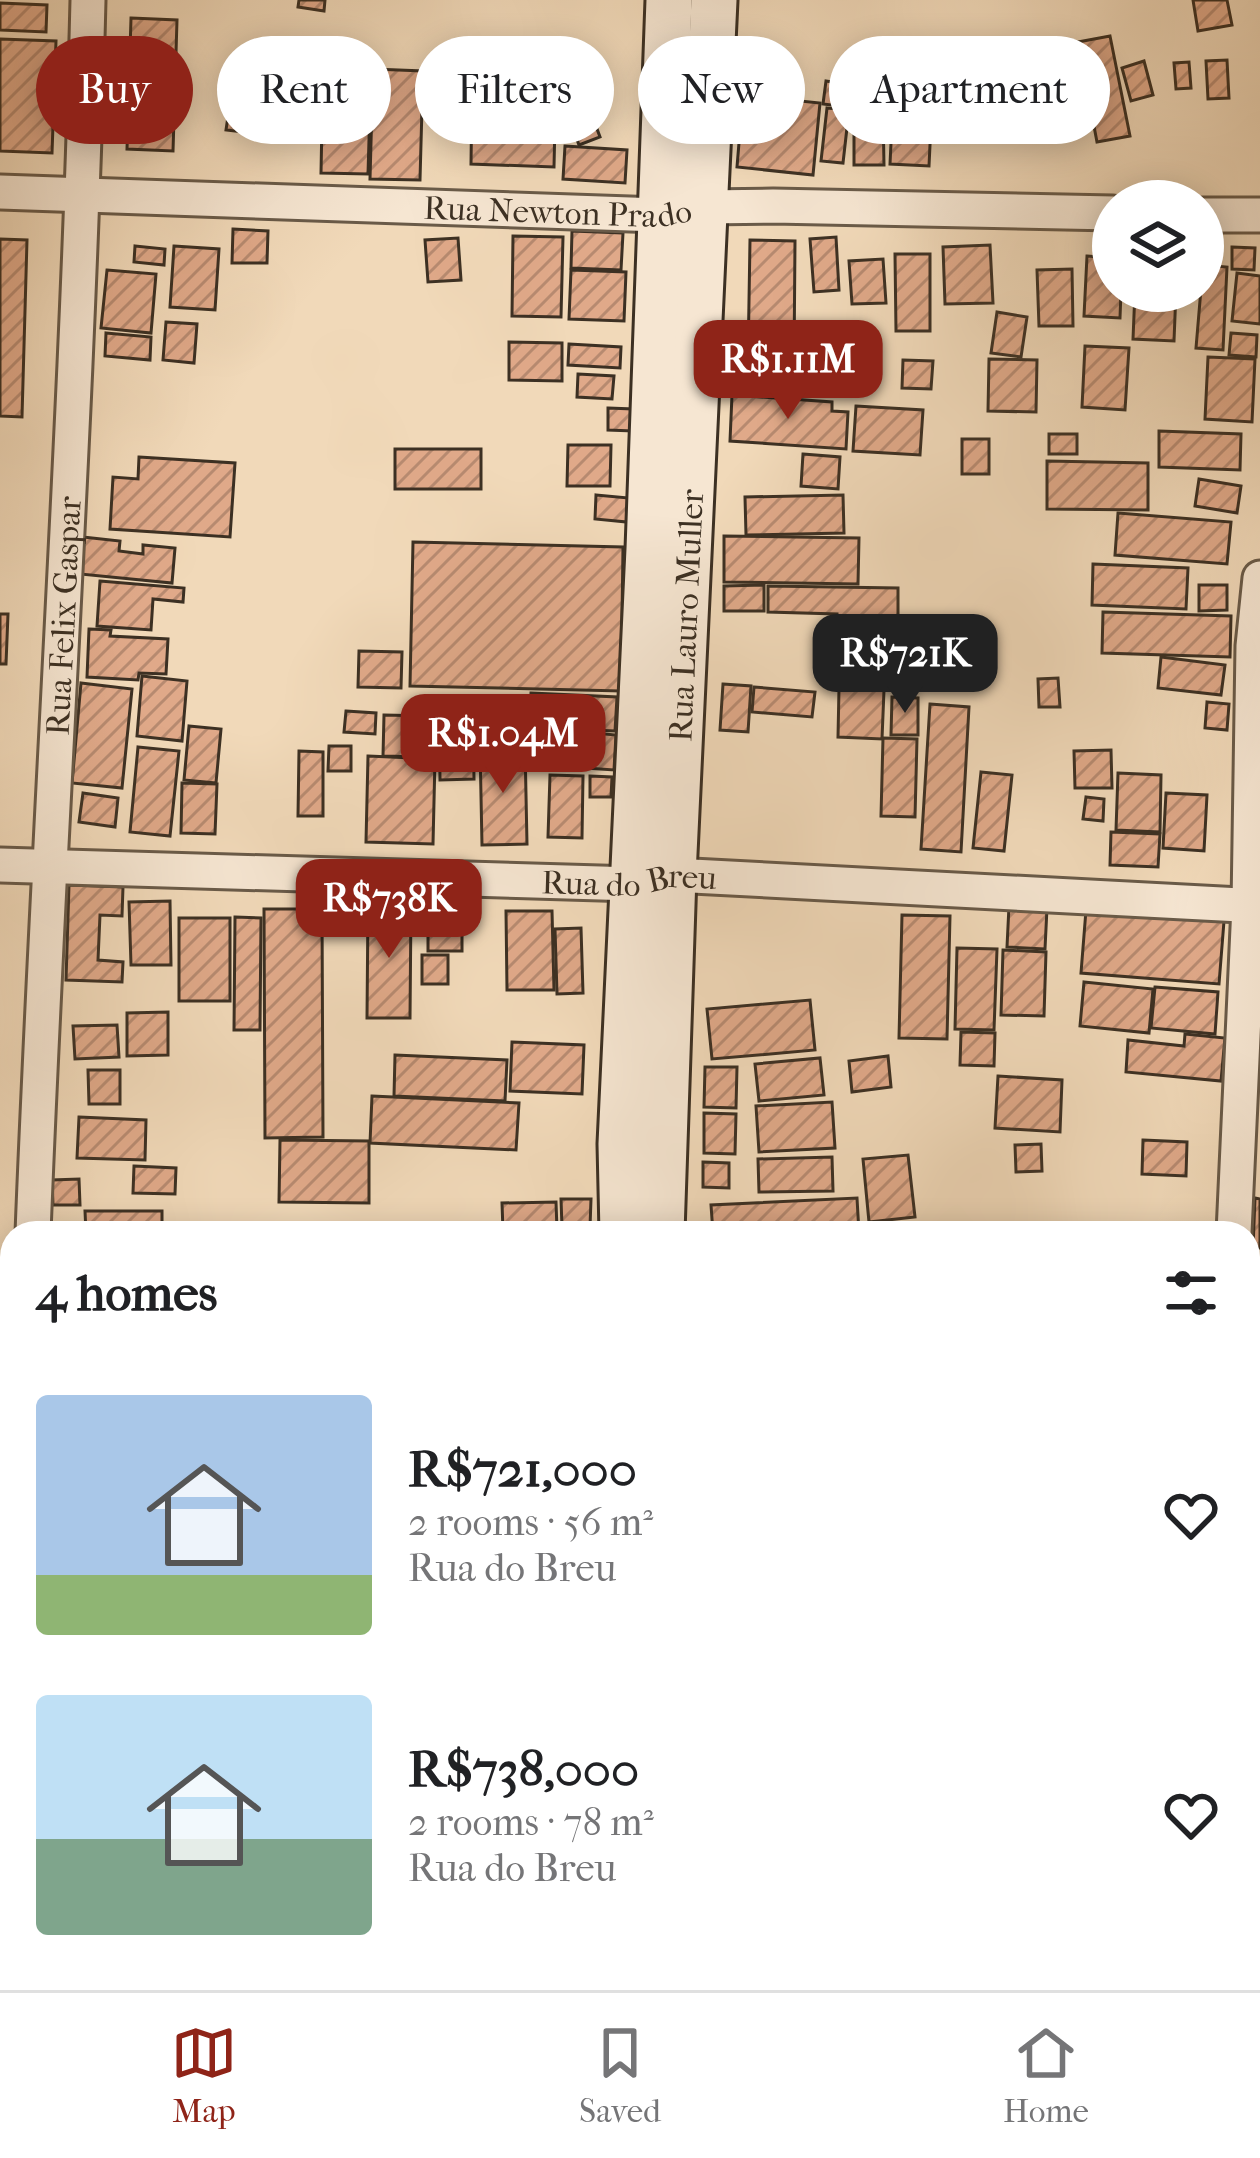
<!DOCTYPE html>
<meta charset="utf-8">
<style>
:root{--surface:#fff;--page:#f2f2f2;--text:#202124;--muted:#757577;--line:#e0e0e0;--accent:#8f2418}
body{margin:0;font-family:"IM FELL French Canon",serif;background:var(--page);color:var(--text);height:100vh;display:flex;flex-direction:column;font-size:45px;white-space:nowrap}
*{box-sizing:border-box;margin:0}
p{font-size:39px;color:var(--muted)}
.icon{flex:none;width:66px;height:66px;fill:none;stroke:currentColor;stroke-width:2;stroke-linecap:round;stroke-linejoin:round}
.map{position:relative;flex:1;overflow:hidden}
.drawer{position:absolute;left:0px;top:1221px;width:1260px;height:771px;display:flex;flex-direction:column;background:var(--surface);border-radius:36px 36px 0 0;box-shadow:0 6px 30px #0003}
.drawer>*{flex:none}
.guide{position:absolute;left:36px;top:36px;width:1188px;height:108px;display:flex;gap:24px}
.controls{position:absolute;left:1092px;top:180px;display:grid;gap:24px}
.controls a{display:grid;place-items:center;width:132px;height:132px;border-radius:50%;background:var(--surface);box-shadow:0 6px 30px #0003;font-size:60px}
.price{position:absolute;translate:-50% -102px;padding:0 27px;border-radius:24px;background:var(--accent);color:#fff;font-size:39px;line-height:78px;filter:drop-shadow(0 3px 6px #0008)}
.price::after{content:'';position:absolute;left:50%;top:72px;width:36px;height:27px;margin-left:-18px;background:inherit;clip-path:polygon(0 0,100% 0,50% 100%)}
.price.on{background:#222;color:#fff}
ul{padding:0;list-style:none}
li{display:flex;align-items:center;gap:36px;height:300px;padding:0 36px}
li span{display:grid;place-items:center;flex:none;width:336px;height:240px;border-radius:12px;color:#555}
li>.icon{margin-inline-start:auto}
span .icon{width:144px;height:144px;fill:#fffc;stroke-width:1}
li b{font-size:51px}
h2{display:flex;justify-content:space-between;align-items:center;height:144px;padding:0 36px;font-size:51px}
.tag{padding:0 42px;border-radius:54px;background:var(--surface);box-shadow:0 6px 30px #0003;font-size:42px;line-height:108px}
.tag.on{background:var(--accent);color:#fff}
.menu{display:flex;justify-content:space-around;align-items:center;height:168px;border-top:3px solid var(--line);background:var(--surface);font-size:33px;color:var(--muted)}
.menu a{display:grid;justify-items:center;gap:6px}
.menu .on{color:var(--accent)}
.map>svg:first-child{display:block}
</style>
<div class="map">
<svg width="1260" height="1990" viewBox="0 0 1260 1990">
<defs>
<pattern id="building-hatch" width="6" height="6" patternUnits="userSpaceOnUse" patternTransform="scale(3)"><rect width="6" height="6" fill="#e0a989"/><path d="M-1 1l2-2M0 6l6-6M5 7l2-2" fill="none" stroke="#b78a70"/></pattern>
</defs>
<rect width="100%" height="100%" fill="#f1d9b9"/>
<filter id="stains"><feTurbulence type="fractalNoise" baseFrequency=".00167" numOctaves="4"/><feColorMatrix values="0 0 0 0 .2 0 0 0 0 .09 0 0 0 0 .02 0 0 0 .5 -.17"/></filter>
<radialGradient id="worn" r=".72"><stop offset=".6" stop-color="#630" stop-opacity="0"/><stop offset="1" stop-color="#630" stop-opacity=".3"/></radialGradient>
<!-- building -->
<g fill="url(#building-hatch)" stroke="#3c3023" stroke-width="3">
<path d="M299,0H325L324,11L298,7Z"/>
<path d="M1193,0H1227L1232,25L1198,31Z"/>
<path d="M0,3L47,5L46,32L0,30Z"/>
<path d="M131,18L177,20L173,151L127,149Z"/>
<path d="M1110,36L1130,136L1097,142L1078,42Z"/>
<path d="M0,39L56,41L52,153L0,151Z"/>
<path d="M470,44H507V67L471,68Z"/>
<path d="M1062,45L1075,93L1055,98L1043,49Z"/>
<path d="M1227,60L1229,98L1208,99L1206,61Z"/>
<path d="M1144,61L1153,95L1131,101L1122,68Z"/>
<path d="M1189,62L1191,88L1176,89L1174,63Z"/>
<path d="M1035,63L1043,90L1015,98L1006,71Z"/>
<path d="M323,69L371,71L368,174L321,173Z"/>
<path d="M373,69L423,71L420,180L370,179Z"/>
<path d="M985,70L989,118L960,120L956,72Z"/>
<path d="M511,77L556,78L554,167L471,164L472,87L511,88Z"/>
<path d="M890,77H917V99L891,98Z"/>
<path d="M826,81L851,85L848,107L823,104Z"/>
<path d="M233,83L259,87L253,133L226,130Z"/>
<path d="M287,89L315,92L310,139L282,136Z"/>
<path d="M743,95L820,103L813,175L737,167Z"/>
<path d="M937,104V119H889V105Z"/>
<path d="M827,108L849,110L843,163L821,161Z"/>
<path d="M590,110L600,137L579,145L569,118Z"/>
<path d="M854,112H883L884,165H854Z"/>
<path d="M892,122L931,124L929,166L890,164Z"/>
<path d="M565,146L627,150L625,183L563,179Z"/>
<path d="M233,229L268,231L267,263H232Z"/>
<path d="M572,231L623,233L621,270L571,268Z"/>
<path d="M513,236L563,237L561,317L512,316Z"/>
<path d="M836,237L839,290L814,292L810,239Z"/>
<path d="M458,238L461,280L428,282L425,240Z"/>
<path d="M0,239L27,240L22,417L0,416Z"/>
<path d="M750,240L795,241L794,363L748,362Z"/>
<path d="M990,245L993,303L945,304L943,247Z"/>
<path d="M135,246L165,249L164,265L134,262Z"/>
<path d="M174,246L219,249L215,310L170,307Z"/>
<path d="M1232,247L1255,248L1254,270L1232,269Z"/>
<path d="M895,254H930V331H896Z"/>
<path d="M1087,256L1113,258V291H1121L1120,318L1084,316Z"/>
<path d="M883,259L886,303L852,304L849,261Z"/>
<path d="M1203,265L1227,267L1223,350L1196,348Z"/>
<path d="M1072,269L1073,326H1039L1037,270Z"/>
<path d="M107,270L156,274L151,333L101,328Z"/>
<path d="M571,270L626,272L624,321L569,319Z"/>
<path d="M1237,273L1260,276V324L1232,321Z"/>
<path d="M1135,291H1176L1174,341L1133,339Z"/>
<path d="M997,312L1027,317L1021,357L991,353Z"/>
<path d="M166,322L197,324L194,363L163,360Z"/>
<path d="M106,333L151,337L150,360L105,356Z"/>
<path d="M1231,333L1257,335L1256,357L1229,355Z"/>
<path d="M509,342L562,343V381L509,380Z"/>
<path d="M569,344L621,347L620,368L568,365Z"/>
<path d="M1085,346L1129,348L1125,410L1082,407Z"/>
<path d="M1208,357L1255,359L1252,422L1205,419Z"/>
<path d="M989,359L1037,360L1036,412L988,411Z"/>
<path d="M903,360L933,361L931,389L902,388Z"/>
<path d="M578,374L614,376L612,399L577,397Z"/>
<path d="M732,395L832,402V411L848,412L846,449L730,441Z"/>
<path d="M856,406L923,410L920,455L853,451Z"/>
<path d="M608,408L633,409V431L608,430Z"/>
<path d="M1159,431L1241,434L1240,470L1159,467Z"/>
<rect x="1049" y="434" width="28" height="20"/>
<rect x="962" y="439" width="27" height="35"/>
<path d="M568,445H611L610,486H567Z"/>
<rect x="395" y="449" width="86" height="40"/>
<path d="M803,454L840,457L838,489L801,486Z"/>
<path d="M139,457L235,463L230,537L110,529L113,477L138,479Z"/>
<path d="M1047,461L1148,463V510L1047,509Z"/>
<path d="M1199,479L1241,486L1237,513L1195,506Z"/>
<path d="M596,495L629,498L627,522L595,519Z"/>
<path d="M843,495L844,533L746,535L745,497Z"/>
<path d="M1118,513L1231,522L1227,564L1115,555Z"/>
<path d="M724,536L859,538L858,584L724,582Z"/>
<path d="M83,537L120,541L119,551L143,554V545L175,548L172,583L80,574Z"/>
<path d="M413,542L623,547L621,691L410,686Z"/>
<path d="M1093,564L1188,568L1186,609L1092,605Z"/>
<path d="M100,581L184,588L183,602L153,599L151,630L97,626Z"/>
<path d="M764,585V611H724V586Z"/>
<path d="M1199,585H1227V610L1199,611Z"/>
<path d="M768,586L898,588V640L837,639V614L768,612Z"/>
<path d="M1103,612L1231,616L1230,657L1102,653Z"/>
<path d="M0,614H8L6,664H0Z"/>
<path d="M89,629L111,630L110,636L168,639L166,674L139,673L138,680L87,677Z"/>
<path d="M359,651L402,652L401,688L358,687Z"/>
<path d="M1161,657L1225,665L1221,695L1158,688Z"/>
<path d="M142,676L187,681L182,741L137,736Z"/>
<path d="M1058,678L1060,707H1039L1038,679Z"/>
<path d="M81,683L132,689L122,788L72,783Z"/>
<path d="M723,684L751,686L748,732L720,730Z"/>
<path d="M754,687L815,692L812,717L752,712Z"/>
<path d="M839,688L884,690L882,739L838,737Z"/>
<path d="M531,693L617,697L615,731L570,729L569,745L529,744Z"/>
<path d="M892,697L918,698V735H891Z"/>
<path d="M1207,702L1229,704L1227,730L1205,728Z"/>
<path d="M473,703L474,779L440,780L439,704Z"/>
<path d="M930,704L969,707L961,852L921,849Z"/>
<path d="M346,711L376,713L375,734L344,732Z"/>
<path d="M384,715L427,716L426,757L383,756Z"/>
<path d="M189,726L221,729L216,783L184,780Z"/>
<path d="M584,732L616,735L614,770L571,767L573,741L583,742Z"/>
<path d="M883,738L917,739L915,817L881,816Z"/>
<path d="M329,746H351V771H328Z"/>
<path d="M525,746L527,844L482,845L480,747Z"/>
<path d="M138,747L179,751L170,836L130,832Z"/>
<path d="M1111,750L1112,788H1075L1074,751Z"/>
<path d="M299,751L323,752V816H298Z"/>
<path d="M368,756L435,759L433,844L366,842Z"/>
<path d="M981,772L1012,775L1004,851L973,848Z"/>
<path d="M1118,773L1161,775L1160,832L1116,830Z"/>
<path d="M550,775L583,776L582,838L548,837Z"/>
<path d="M590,776L612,777L611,797H590Z"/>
<path d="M182,783L217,784L215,834L181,833Z"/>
<path d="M83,793L118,798L115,827L79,822Z"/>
<path d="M1166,793L1207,795L1204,851L1163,848Z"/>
<path d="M1086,797L1104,799L1103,821L1083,819Z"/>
<path d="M1111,832L1160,834L1158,867L1110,865Z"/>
<path d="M69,885L123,887L122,916L100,915L98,960L123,962L122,982L66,980Z"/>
<path d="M170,901L171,965H131L129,902Z"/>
<path d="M368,904L411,905L410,1018H367Z"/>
<path d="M413,905H462V951H428V934H412Z"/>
<path d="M1009,906L1047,908L1045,949L1007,947Z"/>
<path d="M264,909H322L323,1137L265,1138Z"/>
<path d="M1086,910L1224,921L1219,984L1081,973Z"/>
<path d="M506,911H552L554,990H507Z"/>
<path d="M902,915L950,916L947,1039L899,1038Z"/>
<path d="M235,917L261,918L260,1030H234Z"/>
<rect x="179" y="918" width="51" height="83"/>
<path d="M581,928L583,993L557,994L555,929Z"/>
<path d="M957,948L997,949L994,1030L955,1029Z"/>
<path d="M1003,950L1046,952L1044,1016L1001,1015Z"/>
<rect x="422" y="955" width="26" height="29"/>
<path d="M1084,982L1153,989L1149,1033L1080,1026Z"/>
<path d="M1155,987L1218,992L1215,1034L1151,1028Z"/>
<path d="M810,1000L815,1050L712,1059L707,1009Z"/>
<path d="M168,1012V1055L127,1056V1013Z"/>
<path d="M117,1025L119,1057L75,1059L73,1026Z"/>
<path d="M961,1032L995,1033L994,1066L960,1065Z"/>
<path d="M1185,1034L1225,1038L1221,1081L1126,1072L1128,1040L1184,1046Z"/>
<path d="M512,1042L584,1045L582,1094L510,1091Z"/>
<path d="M395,1055L507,1060L505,1101L394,1096Z"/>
<path d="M888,1056L891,1087L852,1092L849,1061Z"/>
<path d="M820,1058L824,1095L759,1101L755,1064Z"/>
<path d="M705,1067H737L736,1108L704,1107Z"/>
<path d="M88,1070H120V1104H89Z"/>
<path d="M998,1076L1062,1080L1060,1132L995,1128Z"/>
<path d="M372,1096L519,1103L516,1150L370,1143Z"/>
<path d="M832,1102L835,1148L759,1152L756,1106Z"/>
<path d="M704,1113L736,1114L735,1154L704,1153Z"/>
<path d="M79,1117L146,1120L145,1160L77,1158Z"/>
<path d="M280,1140L369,1141V1203L279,1202Z"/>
<path d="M1143,1140L1187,1142L1186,1176L1142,1174Z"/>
<path d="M1041,1144L1042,1171L1016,1172L1015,1145Z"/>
<path d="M908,1155L915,1217L869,1222L863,1159Z"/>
<path d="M832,1157L833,1191L759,1192L758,1159Z"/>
<path d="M703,1162L729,1163V1188L703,1187Z"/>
<path d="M134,1166L176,1168L175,1194L133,1193Z"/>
<path d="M79,1179L80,1205H53L52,1180Z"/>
<path d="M857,1198L859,1233H713L711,1205Z"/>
<path d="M1255,1198L1260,1199V1248H1253Z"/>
<path d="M561,1199H591L590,1227H562Z"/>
<path d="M556,1202L557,1230L503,1231L502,1203Z"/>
<path d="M85,1211H162V1233H86Z"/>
<path d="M1105,1227V1233H1046L1045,1230Z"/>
<path d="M1248,1635L1260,1636V1663L1248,1662Z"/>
<path d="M1248,1858L1260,1859V1905L1248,1904Z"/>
<path d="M1248,1976H1260V1990H1237V1980H1248Z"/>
<rect x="39" y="1980" width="77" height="10"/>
<path d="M466,1980H546L569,1983L568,1990H465Z"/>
<path d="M756,1980L755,1990L671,1981V1980Z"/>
<path d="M758,1980H795L794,1990H757Z"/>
<path d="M926,1980H976L975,1990H925Z"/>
<rect x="982" y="1980" width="185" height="10"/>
</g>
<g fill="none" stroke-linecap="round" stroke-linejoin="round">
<defs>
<g id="street">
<path id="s1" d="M0,192L659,215L704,207L773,206L1113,213"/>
<path d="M1203,215H1260"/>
<path id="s2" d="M0,865L634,884L673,875L1260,906"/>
<path id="s3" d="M33,1233C49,822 78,411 88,0"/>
<path d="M1234,1233L1249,906L1253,646L1260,578"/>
<path d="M0,1541H12"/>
<path d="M1248,1586L1260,1587"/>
<path d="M0,1973L12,1732"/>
<path d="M1202,1990V1980"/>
</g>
<g id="secondary">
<path d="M623,1233L621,1144L649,549L669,0"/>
<path id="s4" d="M661,1233L673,875L714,0"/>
<path d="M592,1990V1980"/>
<path d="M626,1990L627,1980"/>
</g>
</defs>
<!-- street casing -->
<use href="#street" stroke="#695a48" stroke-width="39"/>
<!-- secondary casing -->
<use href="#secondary" stroke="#3c3023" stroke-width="51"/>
<!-- street -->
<use href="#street" stroke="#f6e6d2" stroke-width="33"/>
<!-- secondary -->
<use href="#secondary" stroke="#f6e6d2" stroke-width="45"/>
</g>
<g text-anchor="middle" stroke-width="9" stroke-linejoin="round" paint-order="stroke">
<!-- street labels -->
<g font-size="33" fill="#3c3023" stroke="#f6e6d2">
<text dy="12" stroke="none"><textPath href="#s1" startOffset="558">Rua Newton Prado</textPath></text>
<text dy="12" stroke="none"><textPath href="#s3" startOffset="618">Rua Felix Gaspar</textPath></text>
<text dy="12" stroke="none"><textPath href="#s4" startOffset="618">Rua Lauro Muller</textPath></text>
<text dy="12" stroke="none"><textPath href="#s2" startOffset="630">Rua do Breu</textPath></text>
</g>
</g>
<rect width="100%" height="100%" filter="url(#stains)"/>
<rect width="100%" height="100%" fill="url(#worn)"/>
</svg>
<div class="controls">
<a><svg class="icon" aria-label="layers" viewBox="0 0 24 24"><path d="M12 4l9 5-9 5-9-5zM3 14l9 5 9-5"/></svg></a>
</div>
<b class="price" style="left:788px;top:422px">R$1.11M</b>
<b class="price on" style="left:905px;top:716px">R$721K</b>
<b class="price" style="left:503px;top:796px">R$1.04M</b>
<b class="price" style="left:389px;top:961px">R$738K</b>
<div class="guide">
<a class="tag on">Buy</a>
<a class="tag">Rent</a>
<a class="tag">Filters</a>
<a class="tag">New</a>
<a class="tag">Apartment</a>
</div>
<section class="drawer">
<h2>4 homes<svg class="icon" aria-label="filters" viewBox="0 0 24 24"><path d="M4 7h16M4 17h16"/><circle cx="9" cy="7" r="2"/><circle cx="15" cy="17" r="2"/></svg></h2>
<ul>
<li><span style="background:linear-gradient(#a9c7e8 75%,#8fb573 0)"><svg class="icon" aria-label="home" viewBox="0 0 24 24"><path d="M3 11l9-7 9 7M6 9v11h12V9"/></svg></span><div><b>R$721,000</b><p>2 rooms · 56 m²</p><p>Rua do Breu</p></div><svg class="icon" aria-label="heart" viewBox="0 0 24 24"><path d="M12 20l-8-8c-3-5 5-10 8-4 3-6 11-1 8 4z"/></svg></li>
<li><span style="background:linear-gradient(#bfe0f5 60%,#7fa58c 0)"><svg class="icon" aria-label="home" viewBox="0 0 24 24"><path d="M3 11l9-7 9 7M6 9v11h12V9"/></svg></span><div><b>R$738,000</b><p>2 rooms · 78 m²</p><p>Rua do Breu</p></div><svg class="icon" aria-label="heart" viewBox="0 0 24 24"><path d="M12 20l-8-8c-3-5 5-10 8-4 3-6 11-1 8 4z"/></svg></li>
</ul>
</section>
</div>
<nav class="menu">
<a class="on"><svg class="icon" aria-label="map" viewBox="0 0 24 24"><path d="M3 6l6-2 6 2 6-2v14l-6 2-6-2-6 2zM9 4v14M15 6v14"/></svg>Map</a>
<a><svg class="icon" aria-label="saved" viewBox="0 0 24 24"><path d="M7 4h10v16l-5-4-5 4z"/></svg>Saved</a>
<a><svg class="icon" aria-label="home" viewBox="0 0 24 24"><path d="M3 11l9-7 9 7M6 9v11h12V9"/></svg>Home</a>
</nav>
